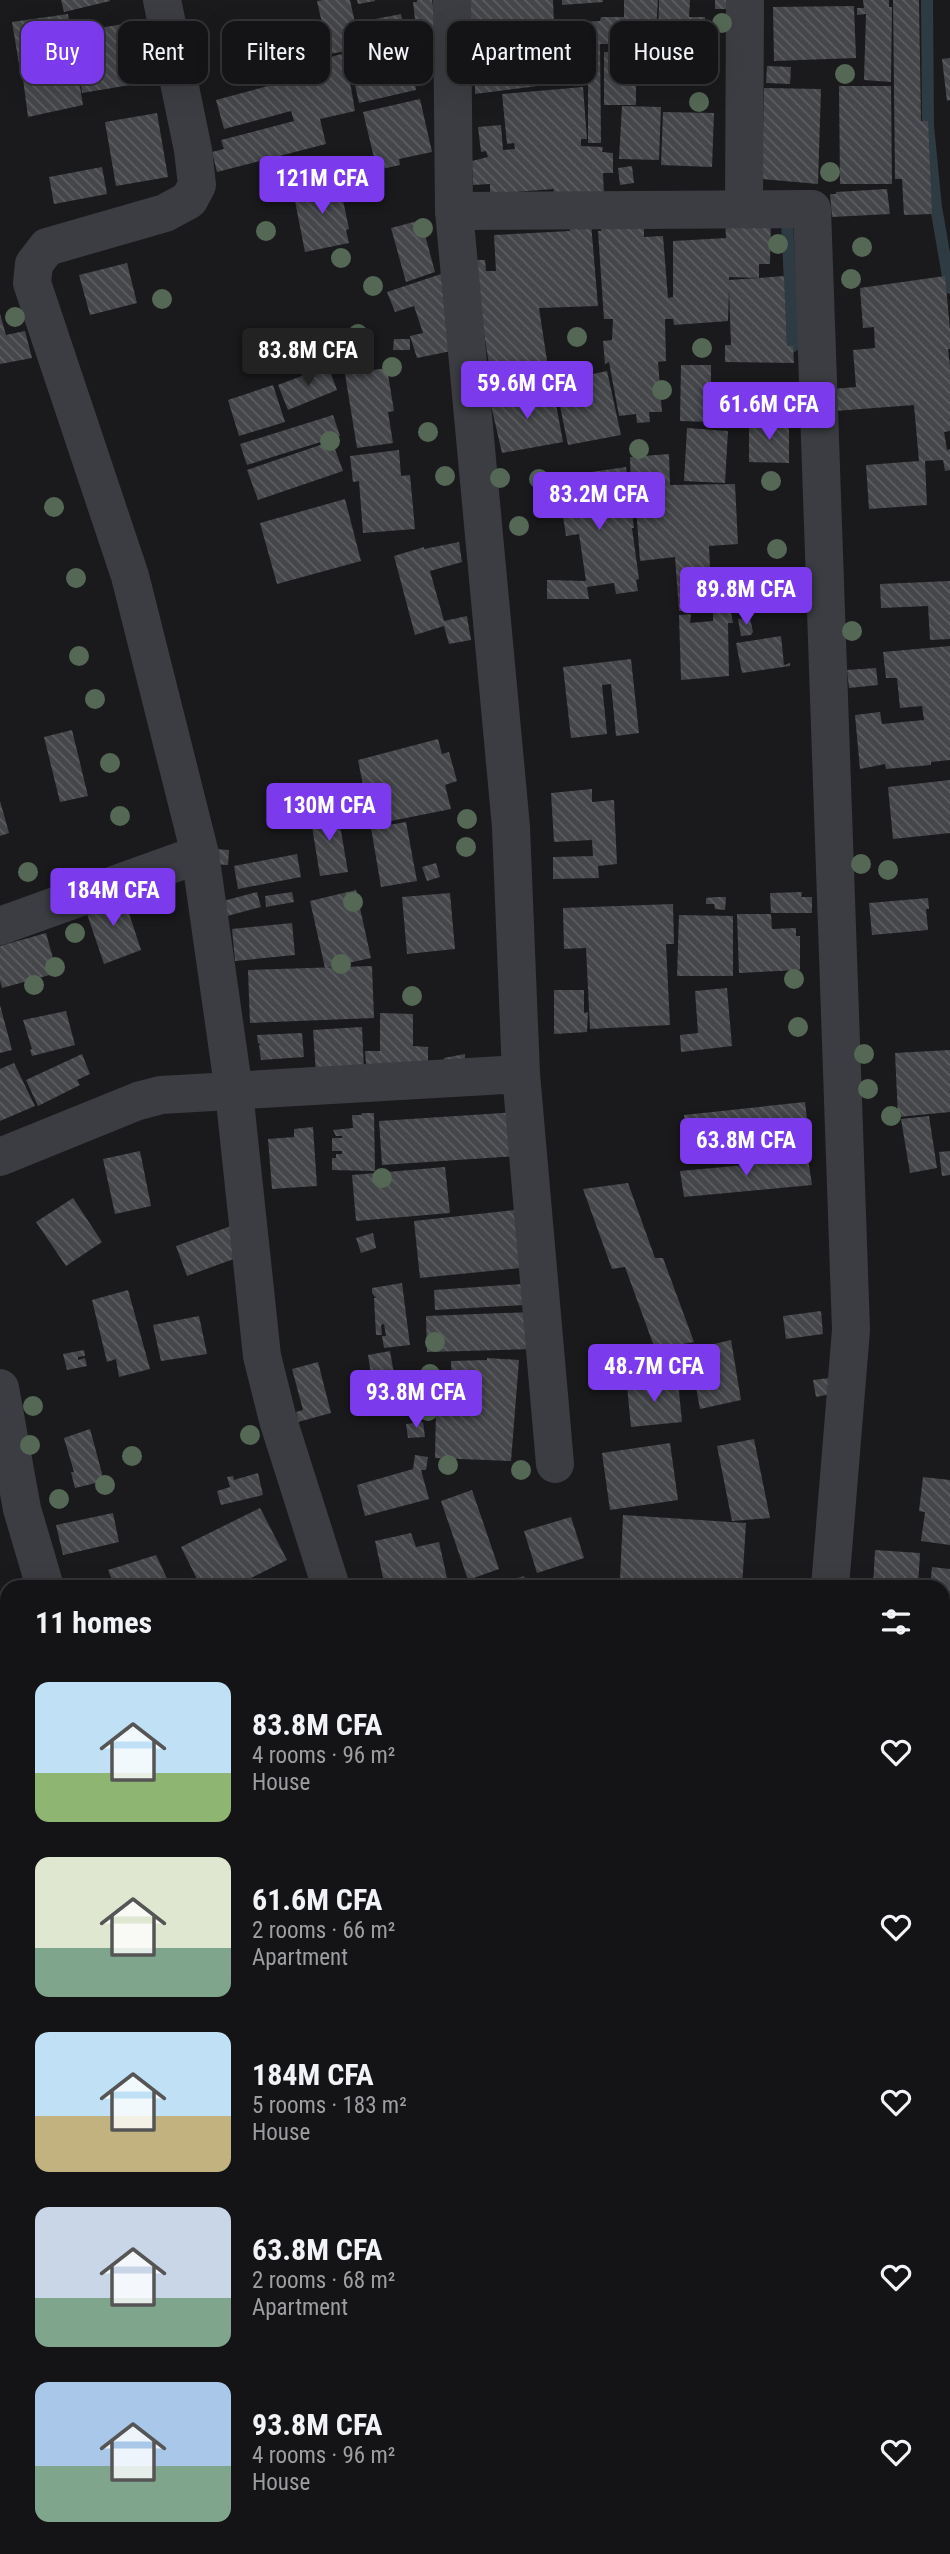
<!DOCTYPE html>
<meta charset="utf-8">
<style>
:root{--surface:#141416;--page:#212123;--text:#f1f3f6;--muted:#9d9ea1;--line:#333335;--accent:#7c3aed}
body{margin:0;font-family:"Roboto Condensed",sans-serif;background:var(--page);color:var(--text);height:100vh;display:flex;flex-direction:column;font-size:26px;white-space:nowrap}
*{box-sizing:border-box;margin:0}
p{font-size:23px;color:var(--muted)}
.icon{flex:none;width:38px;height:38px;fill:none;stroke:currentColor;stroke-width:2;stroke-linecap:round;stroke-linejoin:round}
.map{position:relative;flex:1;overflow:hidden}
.side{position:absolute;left:0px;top:1580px;width:950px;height:975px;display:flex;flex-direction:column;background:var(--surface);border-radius:21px 21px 0 0;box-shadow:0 7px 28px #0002,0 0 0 2px var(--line)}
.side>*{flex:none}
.top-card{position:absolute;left:21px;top:21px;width:908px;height:63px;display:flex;gap:14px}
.price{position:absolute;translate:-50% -60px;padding:0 16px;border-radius:7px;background:var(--accent);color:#fff;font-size:23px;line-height:46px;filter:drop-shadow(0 2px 4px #0008)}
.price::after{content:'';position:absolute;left:50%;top:42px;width:21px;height:16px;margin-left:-10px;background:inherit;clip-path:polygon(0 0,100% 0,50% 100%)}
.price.current{background:#222;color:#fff}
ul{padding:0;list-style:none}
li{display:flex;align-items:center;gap:21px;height:175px;padding:0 35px}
li span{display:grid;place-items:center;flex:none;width:196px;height:140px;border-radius:14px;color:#555}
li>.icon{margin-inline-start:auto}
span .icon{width:84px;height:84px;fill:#fffc;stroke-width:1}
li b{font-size:30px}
h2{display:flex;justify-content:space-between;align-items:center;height:84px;padding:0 35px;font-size:30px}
.pill{padding:0 24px;border-radius:14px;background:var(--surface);box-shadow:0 7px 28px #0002,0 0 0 2px var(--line);font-size:24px;line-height:63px}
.pill.current{background:var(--accent);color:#fff}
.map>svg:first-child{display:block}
</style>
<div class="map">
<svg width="950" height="2554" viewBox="0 0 950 2554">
<defs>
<pattern id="building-back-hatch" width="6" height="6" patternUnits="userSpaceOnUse" patternTransform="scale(1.75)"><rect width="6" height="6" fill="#44464a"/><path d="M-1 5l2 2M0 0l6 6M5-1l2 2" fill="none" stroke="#5c5e62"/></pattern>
</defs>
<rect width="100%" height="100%" fill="#1a1a1d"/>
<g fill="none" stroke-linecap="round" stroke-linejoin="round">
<!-- stream -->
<g stroke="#2f3b42" stroke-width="12">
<path d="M927,0L928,126L936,207L950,288"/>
<path d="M778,221H787L793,346"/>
<path d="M943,2199L950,2194"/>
<path d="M0,2396L7,2395"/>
<path d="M654,2554L655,2548"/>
</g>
</g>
<!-- building -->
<g fill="url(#building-back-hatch)" fill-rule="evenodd">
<path d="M61,0H110V1L64,12Z"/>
<path d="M323,0H350L355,23L401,14L406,39L417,36L413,2H417V0H432L441,61L412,67L416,90L359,103L349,58L384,50L383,45L329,54L317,1Z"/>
<path d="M357,0H375V1L358,4Z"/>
<path d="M464,0H553L554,23L530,27L571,23L577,81L475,94V84L492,83L487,31L468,33Z"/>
<path d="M562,0H603V2L562,5Z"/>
<path d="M624,0H658L655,44H600L601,143H588V83H579L578,22L600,21L601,17H624Z"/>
<path d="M659,0H690L689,17H705L704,43L658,41Z"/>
<path d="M715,0H726L727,9H715Z"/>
<path d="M863,0H889V7H892L891,82L864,80L866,14L857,15V8H864Z"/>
<path d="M893,0H919L921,121H928L932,214L904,215L902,179H895Z"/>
<path d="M854,6L856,58L774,61L773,7Z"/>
<path d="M68,14L69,22L62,24L63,31L68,30L72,52L44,57V59L75,55L83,105L28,117L23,79L41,77L40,62L19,64L12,22Z"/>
<path d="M130,23L136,84L82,93L75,32Z"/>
<path d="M604,52L636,53V105H604Z"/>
<path d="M345,53L355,111L320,119L326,144L217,172L212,152L224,149L221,140L294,121L291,111L224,129L216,100L312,74L309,63Z"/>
<path d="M950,58V100L947,101L942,59Z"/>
<path d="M767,66L791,67L790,84L766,83Z"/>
<path d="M839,86H891L892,184H840Z"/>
<path d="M583,87L587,139H581V146L603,147L602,152L613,153V173H603L604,195L553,194L554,189L490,194V184L473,185L472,161L488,157L486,151L481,152L478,127L501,125L503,150L515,149L514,143L507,144L502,94Z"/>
<path d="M764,88L821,89L818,184L762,179Z"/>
<path d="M420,99L432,152L399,159L400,165L377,170L363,112Z"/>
<path d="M622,106L661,107L659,160L619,159Z"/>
<path d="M663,112L714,113L712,167L661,165Z"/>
<path d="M157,113L168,177L116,186L105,122Z"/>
<path d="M632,166L634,183L620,185L618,168Z"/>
<path d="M102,167L107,194L54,204L49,177Z"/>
<path d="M339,181L349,229L346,230L349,243L305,252L293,191Z"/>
<path d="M887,189L890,214L832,217L830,194H836V192Z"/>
<path d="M725,219L771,220L770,264H759V278L784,276L787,346H793L794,363L725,362V345H731L729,289L728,321L674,325L673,319H665L666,361L658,362L662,412H649L650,422L637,423L636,414L619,416L609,362L605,364L603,341L612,340L613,319H604L598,231H601V227L644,223V237L663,236L668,298L673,297V241L726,238ZM729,277L759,278L729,280Z"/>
<path d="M421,220L435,272L406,282L391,228Z"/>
<path d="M591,223L598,306L539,308L551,387L484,397L481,379L501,376L498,363L489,364L472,260H485L486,271H496L494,235L570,231L569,226Z"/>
<path d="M127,263L137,303L90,315L79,275Z"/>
<path d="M444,273L456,350L417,358L410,336L423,333L414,306L395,312L387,292Z"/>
<path d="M945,276L950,329V349H948L950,366V431L944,432L947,450L950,449V470L945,471L943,460L925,461L927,505L869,509L866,465L919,461L914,405L835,411L832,389L856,387L853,350L875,348L874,327L863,328L860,288Z"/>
<path d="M0,314L6,335L25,331L32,358L0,364Z"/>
<path d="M394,339H410V350H393Z"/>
<path d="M681,365H711V422L680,421Z"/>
<path d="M328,366L337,390L288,410L278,385Z"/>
<path d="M387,368L394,411L388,412L393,443L357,448L345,374Z"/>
<path d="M607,371L621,435L568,445L555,382Z"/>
<path d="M273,385L285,422L239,436L228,400Z"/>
<path d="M553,388L563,442L502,453L490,401Z"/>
<path d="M333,415L340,436L247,465L240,444Z"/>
<path d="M749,421H789V463L749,462Z"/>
<path d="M687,428L728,431L725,483L684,481Z"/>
<path d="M332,441L343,471L258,500L247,470Z"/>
<path d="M399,450L401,476L410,475L415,529L363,533L359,481L353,482L350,456Z"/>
<path d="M669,454L670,485L735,484L738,544L709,546L712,610L679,611L675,557L640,561L635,494L631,495L630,457Z"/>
<path d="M626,467L634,528H632L639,579L636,580L638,591L616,594L614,583L587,587L589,599H547V580L586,581L579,534L566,536L557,477Z"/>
<path d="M345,499L361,561L277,584L260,523Z"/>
<path d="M459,542L462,562L430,571L444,621L467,616L471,640L449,644L444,626L415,635L394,556L424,547V549Z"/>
<path d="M950,581V639L930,640L928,606L881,608L880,584Z"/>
<path d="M730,608L733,623H728L729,676L681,680L679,615L691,614L690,623L713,621V609Z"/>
<path d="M750,618L753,632L751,635L741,636L738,619Z"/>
<path d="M781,636L784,665L790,663V666L742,673L736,643Z"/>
<path d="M950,646V760L931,762V765L886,769L885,764L860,769L855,715L880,712L882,724L924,720L922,706L900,708L897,678H886L883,652Z"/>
<path d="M631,659L639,733L616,736L611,684L602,685L607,734L571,738L563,667Z"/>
<path d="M876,668L878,685L849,688L847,670Z"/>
<path d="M72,730L88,796L60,802L44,737Z"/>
<path d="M438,739L442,754L449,752L457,781L445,785L451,809L371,825L358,760Z"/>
<path d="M950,780V833L893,839L888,787Z"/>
<path d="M592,789V802L614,800L617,864L598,866L599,878L553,879V857L593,856L592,840L554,842L551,793Z"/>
<path d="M0,801L9,833L0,836Z"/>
<path d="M337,808L348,872L320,876L310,814Z"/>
<path d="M406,822L417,881L381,887L371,828Z"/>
<path d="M214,849L229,850L228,865L213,864Z"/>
<path d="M297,854L301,877L238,889L234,866Z"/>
<path d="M436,863L440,877L427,881L422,867Z"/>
<path d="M356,890L371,958L325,968L310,901Z"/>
<path d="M122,892L141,950L104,964L85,908Z"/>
<path d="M257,892L261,907L216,919L212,904Z"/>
<path d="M292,892L294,902L266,907L265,896Z"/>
<path d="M802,892L801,897H812V913H771L770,893Z"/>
<path d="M450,893L455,949L407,954L402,897Z"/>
<path d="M715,897H726L725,910L715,909L714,904H706V898Z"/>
<path d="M928,898L929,909H926L928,930L872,935L869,903Z"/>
<path d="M673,904L674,944H666L670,1025L590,1029L586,948L564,949L563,908Z"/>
<path d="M737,914H771L772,929L796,928V936H800V970L739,973Z"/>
<path d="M679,915L733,916V976H677Z"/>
<path d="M292,923L295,955L235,961L232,929Z"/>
<path d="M46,933L57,973L2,988L0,980V946Z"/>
<path d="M372,966L374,1018L250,1023L248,970Z"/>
<path d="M727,988L732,1046L681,1052L680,1035L698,1033L695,991Z"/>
<path d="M554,990H584V1013L588,1012L587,1032L554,1034Z"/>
<path d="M0,1005L12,1050L0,1053Z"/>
<path d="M66,1011L75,1045L32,1056L30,1050L32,1049L23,1020Z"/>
<path d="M380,1013L413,1014V1046L428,1047V1072L380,1073L379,1061V1078H367L365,1051H380Z"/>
<path d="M362,1027L364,1070L316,1073L313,1030Z"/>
<path d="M302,1033L304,1057L261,1060L259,1045H261L258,1043L257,1035Z"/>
<path d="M950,1050V1112L898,1117L895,1053Z"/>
<path d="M82,1054L90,1074L77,1080L80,1085L38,1106L26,1080Z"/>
<path d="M465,1054V1070L445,1074L444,1058Z"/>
<path d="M14,1063L35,1106L0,1121V1069Z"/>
<path d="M805,1102L808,1128L686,1141L684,1115Z"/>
<path d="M516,1112L519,1156L382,1165L379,1121Z"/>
<path d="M362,1113H374L375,1171L332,1170V1158H336V1154H342V1151H332V1138H342V1136H336L333,1130L353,1128L352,1115H361Z"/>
<path d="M929,1116L937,1168L910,1173L901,1119Z"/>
<path d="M313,1127L317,1186L272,1189L268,1139L294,1137V1129Z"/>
<path d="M140,1151L151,1206L115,1214L103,1159Z"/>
<path d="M950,1151V1175L942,1176L939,1152Z"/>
<path d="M808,1159L812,1185L684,1197L680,1171Z"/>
<path d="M445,1167L450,1213L356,1221L352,1175Z"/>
<path d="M628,1183L655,1258H663L694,1342L655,1349L625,1267L612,1269L583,1189Z"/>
<path d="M73,1198L102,1242L66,1266L36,1222Z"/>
<path d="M514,1210L520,1268L420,1278L414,1221Z"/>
<path d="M231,1226L242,1256L187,1276L176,1246Z"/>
<path d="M373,1233L376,1248L361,1253L356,1238Z"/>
<path d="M402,1283L410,1345L384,1348L382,1336H386L384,1324L381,1325L382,1335H376L374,1298H376L372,1293V1288Z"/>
<path d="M522,1284L524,1305L435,1310L434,1290Z"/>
<path d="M128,1290L150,1369L119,1377L116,1359L107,1362L92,1300Z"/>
<path d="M821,1311L823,1334L786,1339L783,1316Z"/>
<path d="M532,1312L533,1349L427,1352L426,1316Z"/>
<path d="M199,1316L207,1354L161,1361L153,1325Z"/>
<path d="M731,1340L741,1400L700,1409L689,1350Z"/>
<path d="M84,1350L85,1356L78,1357V1360L85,1358L87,1366L67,1370L63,1354Z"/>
<path d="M390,1351L399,1402L376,1406L368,1355Z"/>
<path d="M487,1358L519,1360L511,1461L435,1458L436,1410L453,1411L451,1361L487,1360Z"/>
<path d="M318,1362L331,1413L298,1422L296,1412L303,1410L292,1369Z"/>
<path d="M829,1378L831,1394L816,1397L813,1380Z"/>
<path d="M678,1381L682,1422L631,1427L627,1386Z"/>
<path d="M423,1422L425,1437L408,1438L406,1424Z"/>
<path d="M90,1429L104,1481L75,1488L71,1472H74L64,1438Z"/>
<path d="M754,1439L770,1518L732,1521L717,1446Z"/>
<path d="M670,1443L678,1500L610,1510L602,1453Z"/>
<path d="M415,1455L428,1457L426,1470H421L429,1499L365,1516L357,1485L413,1469Z"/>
<path d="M258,1473L263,1495L221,1505L217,1491L230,1487L227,1477L233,1476L234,1480Z"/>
<path d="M923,1477L950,1480V1545L921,1541L925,1512L919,1511Z"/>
<path d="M472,1490L499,1569L468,1580L441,1501Z"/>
<path d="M260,1508L287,1560L233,1587H201L181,1547Z"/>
<path d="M113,1513L119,1542L63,1555L56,1525Z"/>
<path d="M623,1515L746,1523L742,1587L620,1579Z"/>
<path d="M571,1517L584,1558L537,1573L524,1531Z"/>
<path d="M411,1533L416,1547L439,1542L449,1587H385L375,1541Z"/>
<path d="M875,1550L920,1553L918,1587H873Z"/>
<path d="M156,1555L171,1587H115L108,1570Z"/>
<path d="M932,1567L950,1569V1630L943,1629V1587H930Z"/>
<path d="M524,1576L527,1587H489Z"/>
<path d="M596,1579L598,1587H564V1586Z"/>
<path d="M943,1639L950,1640V1684L943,1683Z"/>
<path d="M7,1660V1682L0,1684V1662Z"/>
<path d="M7,1701V1746L0,1748V1702Z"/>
<path d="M943,1785L950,1786V1815L945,1837H950V1887L943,1886Z"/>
<path d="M943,2004H948L945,2062H943Z"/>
<path d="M0,2053H7V2104L0,2105Z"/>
<path d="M0,2125H7V2179L0,2180Z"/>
<path d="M5,2209H7V2237L3,2236Z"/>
<path d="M0,2307H7V2321H3L2,2315L0,2316Z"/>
<path d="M943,2355L950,2356V2410L943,2409Z"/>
<path d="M943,2439L950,2440V2456L943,2455Z"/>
<path d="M943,2501L950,2502V2535L943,2534Z"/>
<path d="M232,2548H284L283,2554H231Z"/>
<rect x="404" y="2548" width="98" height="6"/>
<path d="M506,2548H640L639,2554H505Z"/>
<rect x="692" y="2548" width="72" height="6"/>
</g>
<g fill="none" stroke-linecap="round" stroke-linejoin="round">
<!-- minor -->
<g stroke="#3b3d42" stroke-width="38">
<path d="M162,0L193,150L197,185L189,200L165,213L47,247L34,264L32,283L130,576L200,854L234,1092L262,1356L278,1420L331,1587"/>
<path d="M452,0L454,211L511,827L521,1074L555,1464"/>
<path d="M744,209L745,0"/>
<path d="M454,211L812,209L851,1330L830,1587"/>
<path d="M0,926L200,854"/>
<path d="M0,1157L138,1101L161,1095L521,1074"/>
<path d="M0,1388L22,1509L45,1587"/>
<path d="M0,1920L7,1918"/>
<path d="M0,2468L7,2498"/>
<path d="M17,2548L18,2554"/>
</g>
</g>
<!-- trees -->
<g fill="#546855">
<circle cx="722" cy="23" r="10"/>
<circle cx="302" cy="58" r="10"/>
<circle cx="845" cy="74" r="10"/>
<circle cx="699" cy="102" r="10"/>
<circle cx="353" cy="168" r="10"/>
<circle cx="310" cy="169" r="10"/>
<circle cx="830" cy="172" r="10"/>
<circle cx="423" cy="228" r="10"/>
<circle cx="266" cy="231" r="10"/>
<circle cx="778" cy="244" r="10"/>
<circle cx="862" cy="247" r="10"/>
<circle cx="341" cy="258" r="10"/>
<circle cx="851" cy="279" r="10"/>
<circle cx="373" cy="286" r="10"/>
<circle cx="162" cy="299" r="10"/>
<circle cx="15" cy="317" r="10"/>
<circle cx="358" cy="334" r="10"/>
<circle cx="577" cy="337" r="10"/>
<circle cx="702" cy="348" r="10"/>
<circle cx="392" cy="367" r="10"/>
<circle cx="662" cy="390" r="10"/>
<circle cx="777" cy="405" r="10"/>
<circle cx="428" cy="432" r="10"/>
<circle cx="330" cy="441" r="10"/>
<circle cx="639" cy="449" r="10"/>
<circle cx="445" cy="476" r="10"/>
<circle cx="500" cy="478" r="10"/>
<circle cx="539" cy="479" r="10"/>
<circle cx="771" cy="481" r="10"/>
<circle cx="54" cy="507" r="10"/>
<circle cx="519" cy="526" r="10"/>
<circle cx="777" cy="549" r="10"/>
<circle cx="76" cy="578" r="10"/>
<circle cx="852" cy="631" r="10"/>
<circle cx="79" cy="656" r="10"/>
<circle cx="95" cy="699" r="10"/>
<circle cx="110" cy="763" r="10"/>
<circle cx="120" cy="816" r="10"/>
<circle cx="467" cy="819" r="10"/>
<circle cx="466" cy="847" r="10"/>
<circle cx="861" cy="864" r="10"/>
<circle cx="888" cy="870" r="10"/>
<circle cx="28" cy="872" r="10"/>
<circle cx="353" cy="902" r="10"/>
<circle cx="75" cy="933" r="10"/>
<circle cx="341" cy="964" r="10"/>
<circle cx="55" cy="967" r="10"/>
<circle cx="794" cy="979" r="10"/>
<circle cx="34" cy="985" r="10"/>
<circle cx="412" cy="996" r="10"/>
<circle cx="798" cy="1027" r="10"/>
<circle cx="864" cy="1054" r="10"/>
<circle cx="868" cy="1089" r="10"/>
<circle cx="891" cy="1116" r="10"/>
<circle cx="382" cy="1178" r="10"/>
<circle cx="435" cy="1342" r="10"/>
<circle cx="430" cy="1374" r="10"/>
<circle cx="33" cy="1406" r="10"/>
<circle cx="428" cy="1411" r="10"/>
<circle cx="250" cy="1435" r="10"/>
<circle cx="30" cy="1445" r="10"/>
<circle cx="132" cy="1456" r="10"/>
<circle cx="448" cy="1465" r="10"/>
<circle cx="521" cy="1470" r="10"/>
<circle cx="105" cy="1485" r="10"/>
<circle cx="59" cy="1499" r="10"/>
</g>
</svg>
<b class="price" style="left:322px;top:216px">121M CFA</b>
<b class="price current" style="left:308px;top:388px">83.8M CFA</b>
<b class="price" style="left:527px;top:421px">59.6M CFA</b>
<b class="price" style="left:769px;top:442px">61.6M CFA</b>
<b class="price" style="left:599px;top:532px">83.2M CFA</b>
<b class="price" style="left:746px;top:627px">89.8M CFA</b>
<b class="price" style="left:329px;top:843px">130M CFA</b>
<b class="price" style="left:113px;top:928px">184M CFA</b>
<b class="price" style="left:746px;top:1178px">63.8M CFA</b>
<b class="price" style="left:654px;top:1404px">48.7M CFA</b>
<b class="price" style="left:416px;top:1430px">93.8M CFA</b>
<div class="top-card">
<a class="pill current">Buy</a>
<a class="pill">Rent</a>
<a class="pill">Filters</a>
<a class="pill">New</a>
<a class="pill">Apartment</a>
<a class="pill">House</a>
</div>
<section class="side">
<h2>11 homes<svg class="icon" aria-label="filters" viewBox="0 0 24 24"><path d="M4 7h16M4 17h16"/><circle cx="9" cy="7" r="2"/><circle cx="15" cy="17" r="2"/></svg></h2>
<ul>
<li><span style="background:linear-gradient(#bfe0f5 65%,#8fb573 0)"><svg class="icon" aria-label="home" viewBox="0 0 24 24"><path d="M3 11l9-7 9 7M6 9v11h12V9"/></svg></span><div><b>83.8M CFA</b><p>4 rooms · 96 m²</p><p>House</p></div><svg class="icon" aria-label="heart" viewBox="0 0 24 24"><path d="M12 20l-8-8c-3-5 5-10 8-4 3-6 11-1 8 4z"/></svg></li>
<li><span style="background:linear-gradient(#dfe7d0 65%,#7fa58c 0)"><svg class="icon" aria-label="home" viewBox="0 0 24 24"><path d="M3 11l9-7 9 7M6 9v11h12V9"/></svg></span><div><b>61.6M CFA</b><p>2 rooms · 66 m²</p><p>Apartment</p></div><svg class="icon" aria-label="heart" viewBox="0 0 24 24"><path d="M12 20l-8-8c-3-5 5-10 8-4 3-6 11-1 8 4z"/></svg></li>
<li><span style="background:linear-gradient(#bfe0f5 60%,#c2b280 0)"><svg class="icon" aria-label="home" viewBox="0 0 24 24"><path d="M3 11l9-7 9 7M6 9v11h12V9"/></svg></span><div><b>184M CFA</b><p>5 rooms · 183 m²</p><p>House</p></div><svg class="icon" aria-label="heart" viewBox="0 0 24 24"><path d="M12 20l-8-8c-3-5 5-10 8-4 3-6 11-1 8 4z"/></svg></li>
<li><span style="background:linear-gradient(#c9d6e8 65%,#7fa58c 0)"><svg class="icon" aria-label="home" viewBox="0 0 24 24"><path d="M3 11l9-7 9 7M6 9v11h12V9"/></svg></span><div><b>63.8M CFA</b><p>2 rooms · 68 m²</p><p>Apartment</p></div><svg class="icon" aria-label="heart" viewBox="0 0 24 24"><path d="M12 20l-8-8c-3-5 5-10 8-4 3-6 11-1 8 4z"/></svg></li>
<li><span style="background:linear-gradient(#a9c7e8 60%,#7fa58c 0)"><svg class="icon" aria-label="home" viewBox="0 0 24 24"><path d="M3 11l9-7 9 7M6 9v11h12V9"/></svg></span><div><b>93.8M CFA</b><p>4 rooms · 96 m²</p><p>House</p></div><svg class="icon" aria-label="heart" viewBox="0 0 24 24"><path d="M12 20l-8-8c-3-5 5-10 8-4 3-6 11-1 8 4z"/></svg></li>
</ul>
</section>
</div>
